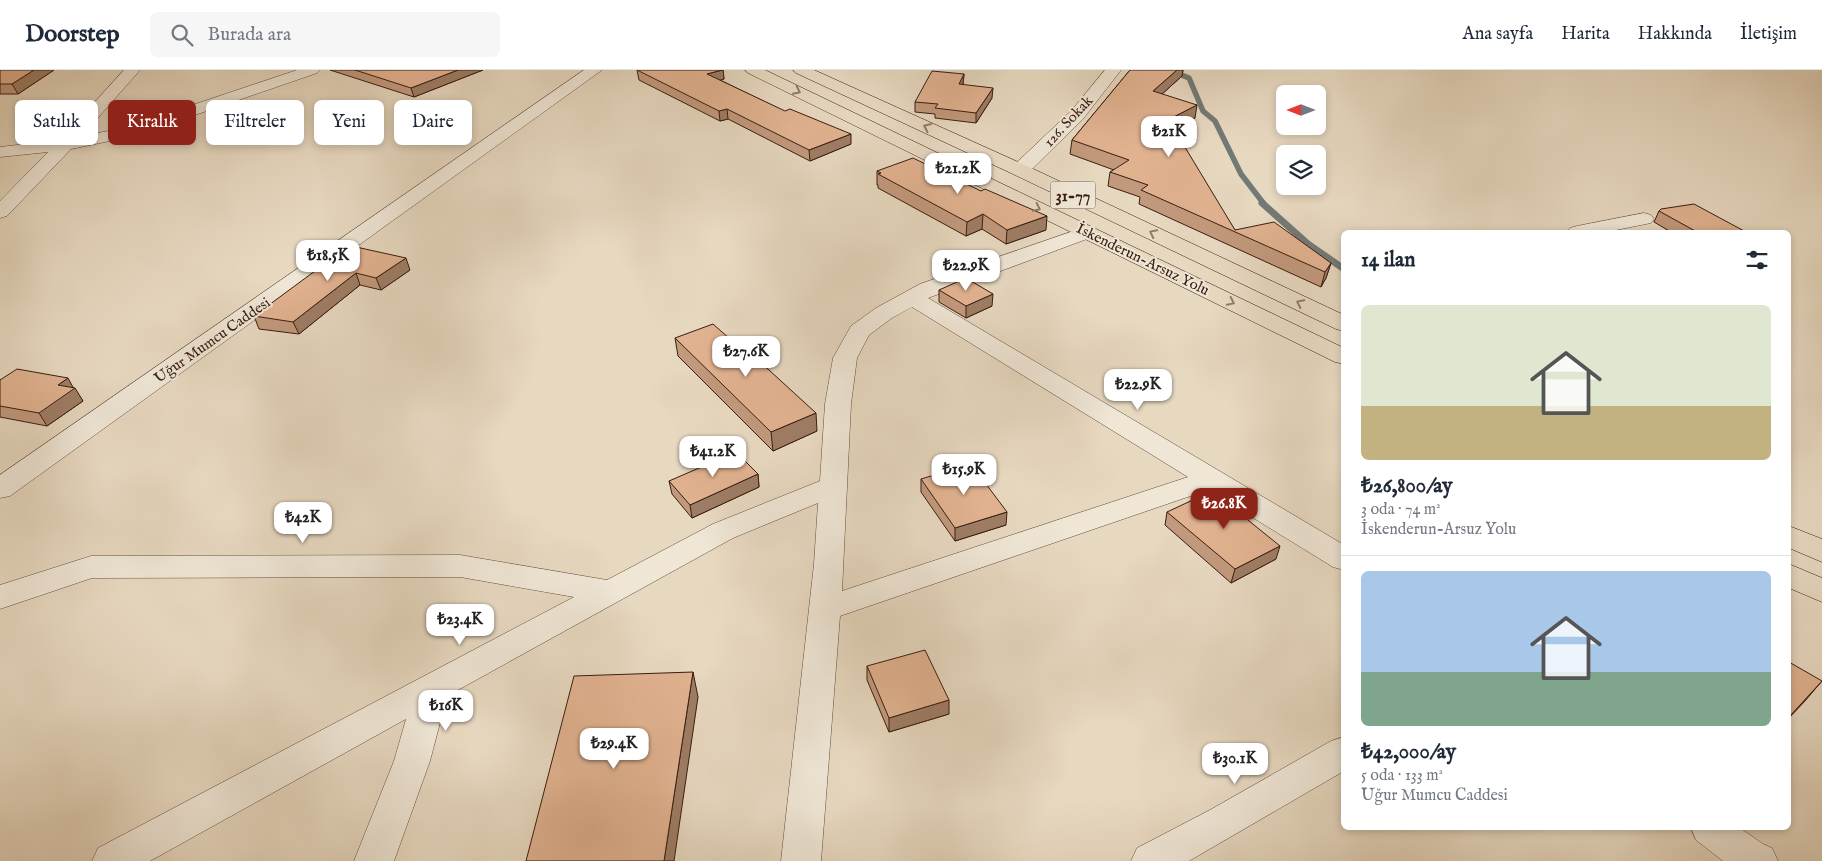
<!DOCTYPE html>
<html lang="tr">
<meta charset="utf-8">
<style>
:root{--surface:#fff;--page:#f6f6f7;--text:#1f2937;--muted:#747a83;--line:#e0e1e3;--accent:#8f2418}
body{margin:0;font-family:"IM FELL English",serif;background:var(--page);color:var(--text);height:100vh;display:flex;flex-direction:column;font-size:19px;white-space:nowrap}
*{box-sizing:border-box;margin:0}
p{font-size:16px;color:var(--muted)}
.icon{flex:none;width:28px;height:28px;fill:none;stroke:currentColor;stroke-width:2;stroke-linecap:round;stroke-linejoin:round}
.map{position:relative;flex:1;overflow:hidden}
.panel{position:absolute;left:1341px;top:160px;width:450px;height:600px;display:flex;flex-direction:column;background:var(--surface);border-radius:8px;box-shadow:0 2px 8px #0003}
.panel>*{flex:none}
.hud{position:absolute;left:15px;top:30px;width:475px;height:45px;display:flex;gap:10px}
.needle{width:32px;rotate:270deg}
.controls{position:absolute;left:1276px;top:15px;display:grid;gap:10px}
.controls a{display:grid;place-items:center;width:50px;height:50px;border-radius:8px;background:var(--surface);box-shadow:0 2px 8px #0003;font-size:25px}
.price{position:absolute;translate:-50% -42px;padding:0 11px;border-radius:10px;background:#fff;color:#222;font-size:16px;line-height:32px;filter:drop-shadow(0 1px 2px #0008)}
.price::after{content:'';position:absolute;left:50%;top:30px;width:15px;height:11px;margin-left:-8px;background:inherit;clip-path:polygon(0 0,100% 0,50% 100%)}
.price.selected{background:var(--accent);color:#fff}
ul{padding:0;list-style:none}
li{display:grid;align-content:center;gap:10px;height:265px;padding:0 20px}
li+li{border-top:1px solid var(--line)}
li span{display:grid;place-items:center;height:155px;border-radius:8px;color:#555}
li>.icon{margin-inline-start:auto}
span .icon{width:90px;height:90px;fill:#fffc;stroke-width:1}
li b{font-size:21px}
h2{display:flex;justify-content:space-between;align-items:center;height:60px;padding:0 20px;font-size:21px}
.chip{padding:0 18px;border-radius:8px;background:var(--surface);box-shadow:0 2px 8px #0003;font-size:18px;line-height:45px}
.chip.selected{background:var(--accent);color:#fff}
header{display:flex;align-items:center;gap:30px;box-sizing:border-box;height:70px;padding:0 25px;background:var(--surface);border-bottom:1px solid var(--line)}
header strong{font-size:24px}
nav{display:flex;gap:28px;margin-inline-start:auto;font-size:18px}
.search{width:350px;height:45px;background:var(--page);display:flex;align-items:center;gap:12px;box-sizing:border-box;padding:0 18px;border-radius:8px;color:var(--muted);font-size:19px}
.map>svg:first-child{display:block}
</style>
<header>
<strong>Doorstep</strong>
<div class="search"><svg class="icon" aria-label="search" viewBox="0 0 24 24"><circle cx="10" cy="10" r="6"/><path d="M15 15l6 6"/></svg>Burada ara</div>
<nav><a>Ana sayfa</a><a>Harita</a><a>Hakkında</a><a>İletişim</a></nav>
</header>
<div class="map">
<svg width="1822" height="791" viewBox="0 0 1822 791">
<rect width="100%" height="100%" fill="#e7d8c0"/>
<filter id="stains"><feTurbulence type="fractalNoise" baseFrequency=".004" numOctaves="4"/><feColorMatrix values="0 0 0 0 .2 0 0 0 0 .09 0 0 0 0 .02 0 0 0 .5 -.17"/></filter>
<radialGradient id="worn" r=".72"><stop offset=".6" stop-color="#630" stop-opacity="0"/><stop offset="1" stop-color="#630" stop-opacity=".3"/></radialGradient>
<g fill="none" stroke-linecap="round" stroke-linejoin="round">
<!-- stream-far1 -->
<path stroke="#727a76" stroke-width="5.5" d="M1169,0L1189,8L1203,41L1215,51L1241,104L1264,134"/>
<!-- stream -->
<path stroke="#727a76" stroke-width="7" d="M1262,133L1308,174L1344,199"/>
<defs>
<g id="minor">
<path d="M124,0H140L82,66L124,58L297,0H320L317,3L134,66L71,79L7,146L0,148V131L48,82L0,87V77L60,70Z"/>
<path d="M584,0H602L10,426L0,428V405Z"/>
<path d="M1105,0H1121L1083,49L1027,104L1020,106L1013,104L1011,100L1013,96L1071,41Z"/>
<path d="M1644,143L1651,145L1654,149L1651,153L1606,162H1567L1570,158L1577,156Z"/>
<path d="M1088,156L1095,158L1098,162L1095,166L928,228L1344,475V500L1333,497L1208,420L840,546L821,791H781L814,494L818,433L733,468L447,626L430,691L394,791H354L394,691L406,649L150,791H92L98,778L574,527L460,507L92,508L0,539V515L91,486L460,485L607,510L713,454L820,411L825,334L833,288L851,256L876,238L920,214ZM912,237L1188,407L842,521L851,334L857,288L869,265L892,248Z"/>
<path d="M1344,667V701L1189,791H1131L1137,778L1210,740L1331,671Z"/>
<path d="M1691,758H1740L1763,774L1772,778L1778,791H1723L1696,770Z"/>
</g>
<g id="major">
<path d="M745,0H765L1344,278V294L1335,292L748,3Z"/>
<path d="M793,0H814L1027,96L1344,245V261L1336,259L1013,104L796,3Z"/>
<path d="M1789,456L1822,469V492L1789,478Z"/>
<path d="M1789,494L1822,508V532L1789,518Z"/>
</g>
</defs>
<!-- minor casing -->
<use href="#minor" stroke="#644c3d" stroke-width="1"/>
<!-- major casing -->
<use href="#major" stroke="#381d11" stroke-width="1"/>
<!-- minor -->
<use href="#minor" fill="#efe6d6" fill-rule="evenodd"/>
<!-- major -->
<use href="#major" fill="#e7d8c0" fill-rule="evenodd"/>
</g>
<!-- wall -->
<g fill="#c2997c" stroke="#381d11">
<path d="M0,0H54L18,24H0Z"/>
<path d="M330,0H483L414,27Z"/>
<path d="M637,0H723L724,9L720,10L851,74L810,91L728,49L720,51L639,10Z"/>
<path d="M1130,0H1183L1182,6L1162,24L1195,48L1169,62L1235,160L1331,193L1326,208L1321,217L1139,134L1140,127L1108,116L1110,102L1114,100L1070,84L1072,70Z"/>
<path d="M964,4L963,15L992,28L976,53L935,48V44L915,42V32Z"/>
<path d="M877,101L981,121L1046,160L1006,174L982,159L966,166L878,118V115H877Z"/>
<path d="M1659,141L1746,162H1671L1654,152Z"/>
<path d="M344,185L410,200L381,220L360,215L299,264L259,259L254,246Z"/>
<path d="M939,220L992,236L966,248L939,232Z"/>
<path d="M675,268L817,361L773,381L678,286Z"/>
<path d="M0,310L74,318L83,331L47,356L0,347Z"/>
<path d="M758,404L759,417L692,448L672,424L669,411Z"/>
<path d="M921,409L1006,455L955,471L921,422Z"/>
<path d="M1167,442L1276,489L1231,513L1165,455Z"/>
<path d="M867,596L949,644L889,662L867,610Z"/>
</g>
<!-- shaded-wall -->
<g fill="#9e7d65" stroke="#381d11">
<path d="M34,0H54L18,24L12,14Z"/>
<path d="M458,0H483L414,27L411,18Z"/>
<path d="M723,0L724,9L708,14L707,4Z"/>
<path d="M1177,0H1183L1182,6L1151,34L1153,21Z"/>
<path d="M964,4L963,14L959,24V14Z"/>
<path d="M993,18L992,28L976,53V43Z"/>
<path d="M1197,35L1195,48L1154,70L1156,56Z"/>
<path d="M727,39L728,49L720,51L719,41Z"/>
<path d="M851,64V74L810,91L809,80Z"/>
<path d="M983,144L982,159L966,166L967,152Z"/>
<path d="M1047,146L1046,160L1006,174L1007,160Z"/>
<path d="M406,188L410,200L381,220L376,208Z"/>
<path d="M1331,193L1326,208L1321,217L1325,202Z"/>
<path d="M356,203L360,215L299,264L293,252Z"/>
<path d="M993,224L992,236L966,248V236Z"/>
<path d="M68,308L74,319L75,318L83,331L47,356L39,343L58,315Z"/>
<path d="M816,343L817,361L773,381L771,362Z"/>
<path d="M758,404L759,417L692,448L690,435Z"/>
<path d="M1007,442L1006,455L955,471V458Z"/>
<path d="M1280,476L1276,489L1231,513L1235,499Z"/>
<path d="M693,602L698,627L674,791H664Z"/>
<path d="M1822,611L1805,631L1789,648V647Z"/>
<path d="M949,630V644L889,662V648Z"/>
</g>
<!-- building -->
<g fill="#e1b290" stroke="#381d11">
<path d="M0,0H34L12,14H0Z"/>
<path d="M355,0H458L411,18Z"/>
<path d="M637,0H722L707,4L785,41L790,39L851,64L809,80L727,39L719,41Z"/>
<path d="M1130,0H1177L1153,21L1197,35L1156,56L1177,64L1235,160L1274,152L1331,193L1325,202L1141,120L1148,115L1110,102L1129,90L1072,70Z"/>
<path d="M932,1L964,4L959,14L993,18L976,43L935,38L938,34L915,32Z"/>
<path d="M913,88L981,121L985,119L1047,146L1007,160L983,144L967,152L878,104L881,103L877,101Z"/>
<path d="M1694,134L1746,162H1697L1659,141L1661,139Z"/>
<path d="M356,177L406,188L376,208L356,203L293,252L254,246L338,184L344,185Z"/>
<path d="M966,208L993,224L966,236L939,220Z"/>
<path d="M713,254L730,269L734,268L816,343L771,362L675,268Z"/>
<path d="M17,299L68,308L58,315L75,318L39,343L0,336V310Z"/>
<path d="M736,382L758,404L690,435L669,411Z"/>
<path d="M971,394L1007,442L955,458L921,409Z"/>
<path d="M1212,421L1280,476L1235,499L1167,442Z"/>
<path d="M925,580L949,630L889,648L867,596Z"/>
<path d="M1789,592L1822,611L1789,647Z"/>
<path d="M693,602L664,791H526L574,606Z"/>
</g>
<!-- one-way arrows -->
<defs><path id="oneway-chevron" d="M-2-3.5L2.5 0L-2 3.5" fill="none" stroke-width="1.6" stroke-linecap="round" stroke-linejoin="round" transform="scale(1.25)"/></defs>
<g stroke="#907a68">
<use href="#oneway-chevron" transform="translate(797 21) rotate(26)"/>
<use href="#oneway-chevron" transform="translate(927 57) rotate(-155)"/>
<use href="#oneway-chevron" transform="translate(1037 138) rotate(26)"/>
<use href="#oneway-chevron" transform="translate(1153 163) rotate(-154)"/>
<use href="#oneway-chevron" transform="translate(1231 232) rotate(26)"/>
<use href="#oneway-chevron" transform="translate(1300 233) rotate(-154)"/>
</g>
<g text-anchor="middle" stroke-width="4" stroke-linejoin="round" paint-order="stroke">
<!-- far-street labels -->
<g font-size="15" fill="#381d11" stroke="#efe6d6">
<text transform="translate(1068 51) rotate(-47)" y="5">126. Sokak</text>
<text transform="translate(1143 189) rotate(26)" y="5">İskenderun-Arsuz Yolu</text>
<text transform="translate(212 270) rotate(-35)" y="5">Uğur Mumcu Caddesi</text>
</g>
<!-- shield labels -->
<rect fill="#efe6d6" stroke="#6f594c" stroke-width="1" x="1050.5" y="111.5" width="45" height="27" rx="4"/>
<g font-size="16" font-weight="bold" fill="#381d11">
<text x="1073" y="131">31-77</text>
</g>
</g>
<rect width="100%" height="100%" filter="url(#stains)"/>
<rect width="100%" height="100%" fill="url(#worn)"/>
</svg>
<div class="controls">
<a><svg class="needle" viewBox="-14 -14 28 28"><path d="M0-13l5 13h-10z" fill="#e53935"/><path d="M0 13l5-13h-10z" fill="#747a83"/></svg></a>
<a><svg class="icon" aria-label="layers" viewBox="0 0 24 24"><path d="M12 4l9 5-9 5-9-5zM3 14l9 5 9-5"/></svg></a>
</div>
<b class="price" style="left:1169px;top:88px">₺21K</b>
<b class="price" style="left:958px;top:125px">₺21.2K</b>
<b class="price" style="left:328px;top:212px">₺18.5K</b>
<b class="price" style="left:966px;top:222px">₺22.9K</b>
<b class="price" style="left:746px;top:308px">₺27.6K</b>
<b class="price" style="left:1138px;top:341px">₺22.9K</b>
<b class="price" style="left:713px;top:408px">₺41.2K</b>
<b class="price" style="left:964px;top:426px">₺15.9K</b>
<b class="price selected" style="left:1224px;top:460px">₺26.8K</b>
<b class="price" style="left:303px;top:474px">₺42K</b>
<b class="price" style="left:460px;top:576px">₺23.4K</b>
<b class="price" style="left:446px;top:662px">₺16K</b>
<b class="price" style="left:614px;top:700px">₺29.4K</b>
<b class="price" style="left:1235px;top:715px">₺30.1K</b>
<div class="hud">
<a class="chip">Satılık</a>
<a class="chip selected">Kiralık</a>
<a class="chip">Filtreler</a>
<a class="chip">Yeni</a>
<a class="chip">Daire</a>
</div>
<section class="panel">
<h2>14 ilan<svg class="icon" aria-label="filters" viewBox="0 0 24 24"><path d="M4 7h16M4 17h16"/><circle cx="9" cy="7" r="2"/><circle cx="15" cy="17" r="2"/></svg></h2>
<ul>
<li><span style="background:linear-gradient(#dfe7d0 65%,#c2b280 0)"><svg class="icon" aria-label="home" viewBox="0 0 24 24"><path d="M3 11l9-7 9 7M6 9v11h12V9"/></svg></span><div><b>₺26,800/ay</b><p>3 oda · 74 m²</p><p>İskenderun-Arsuz Yolu</p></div></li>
<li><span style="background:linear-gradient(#a9c7e8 65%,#7fa58c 0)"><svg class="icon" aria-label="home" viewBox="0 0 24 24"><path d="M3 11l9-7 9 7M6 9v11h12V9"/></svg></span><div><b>₺42,000/ay</b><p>5 oda · 133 m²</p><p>Uğur Mumcu Caddesi</p></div></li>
</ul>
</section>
</div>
